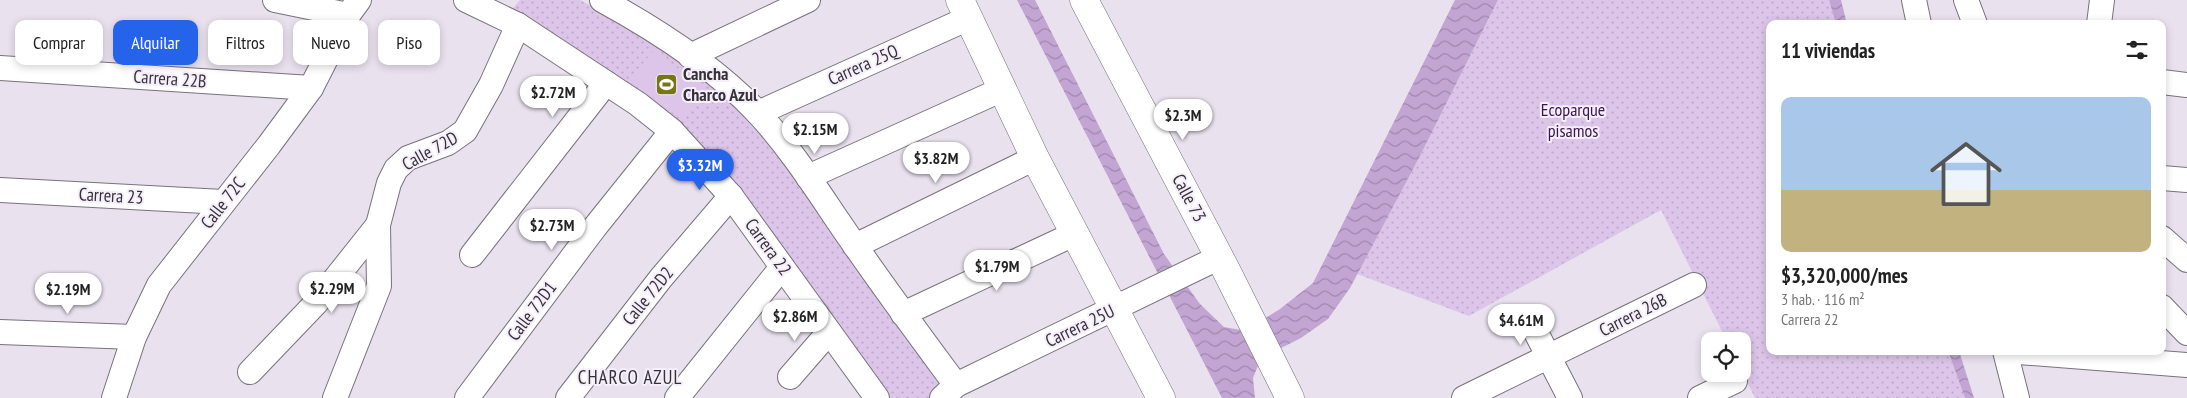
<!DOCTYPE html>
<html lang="es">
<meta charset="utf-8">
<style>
:root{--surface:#fff;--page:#f6f6f6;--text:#222;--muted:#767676;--accent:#2563eb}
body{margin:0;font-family:"PT Sans Narrow",sans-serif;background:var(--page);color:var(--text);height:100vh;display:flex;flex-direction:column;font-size:19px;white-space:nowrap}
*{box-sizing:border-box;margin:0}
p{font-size:16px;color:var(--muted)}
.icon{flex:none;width:28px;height:28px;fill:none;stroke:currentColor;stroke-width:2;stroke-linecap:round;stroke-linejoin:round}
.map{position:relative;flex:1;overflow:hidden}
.details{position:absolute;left:1766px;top:20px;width:400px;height:335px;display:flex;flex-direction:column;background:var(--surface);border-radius:10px;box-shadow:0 2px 8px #0003}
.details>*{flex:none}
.banner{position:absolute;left:15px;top:20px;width:475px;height:45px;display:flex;gap:10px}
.buttons{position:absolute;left:1701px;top:332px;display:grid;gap:10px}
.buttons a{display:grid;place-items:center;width:50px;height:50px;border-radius:10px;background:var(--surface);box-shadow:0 2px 8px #0003;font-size:25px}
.price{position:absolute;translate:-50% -42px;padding:0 11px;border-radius:18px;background:#fff;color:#222;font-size:16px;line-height:32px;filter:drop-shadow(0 1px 2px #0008)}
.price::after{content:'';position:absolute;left:50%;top:30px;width:15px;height:11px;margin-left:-8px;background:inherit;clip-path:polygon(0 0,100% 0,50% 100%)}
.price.current{background:var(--accent);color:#fff}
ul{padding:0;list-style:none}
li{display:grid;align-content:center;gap:10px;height:265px;padding:0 15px}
li span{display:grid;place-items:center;height:155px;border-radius:10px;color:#555}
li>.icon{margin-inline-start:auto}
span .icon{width:90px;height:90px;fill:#fffc;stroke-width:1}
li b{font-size:21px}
h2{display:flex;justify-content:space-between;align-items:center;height:60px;padding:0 15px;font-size:21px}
.chip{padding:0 18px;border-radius:10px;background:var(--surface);box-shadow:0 2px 8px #0003;font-size:18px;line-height:45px}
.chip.current{background:var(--accent);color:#fff}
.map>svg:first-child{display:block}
</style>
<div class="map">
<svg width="2187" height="398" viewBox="0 0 2187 398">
<defs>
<pattern id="park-dots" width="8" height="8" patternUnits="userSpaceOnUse" patternTransform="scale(1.25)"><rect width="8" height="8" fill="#dcc5e9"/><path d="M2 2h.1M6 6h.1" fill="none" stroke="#bdaac8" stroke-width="1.8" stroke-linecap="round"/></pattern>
<pattern id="water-waves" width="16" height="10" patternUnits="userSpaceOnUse" patternTransform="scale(1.25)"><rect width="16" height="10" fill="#c3a5d4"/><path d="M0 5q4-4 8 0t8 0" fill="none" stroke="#9f87ad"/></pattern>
</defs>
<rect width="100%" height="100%" fill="#e9e1ee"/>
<!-- park -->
<g fill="url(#park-dots)">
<path d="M520,0H580L601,11L683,64L750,118L943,385L930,398H890L790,259L680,123L613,73L509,13Z"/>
<path d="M1498,0H1829L1836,24H1770V351H1948L1965,398H1755L1743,373L1742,341H1727L1661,210L1469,316L1357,274L1420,156Z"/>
</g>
<!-- garden -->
<path fill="#dcc5e9" d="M653,51L705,87L681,119L629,81Z"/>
<!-- water -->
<g fill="url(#water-waves)">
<path d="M1017,0H1035L1164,254L1200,304L1224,327L1241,330L1254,325L1280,309L1313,283L1455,0H1498L1420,156L1350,288L1328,319L1301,338L1261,358L1253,378L1255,398H1222Z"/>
<path d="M1829,0H1841L1847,24H1836Z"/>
<path d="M1948,351H1959L1974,398H1965Z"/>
</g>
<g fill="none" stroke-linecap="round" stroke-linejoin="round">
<defs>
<g id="minor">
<path d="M275,0L348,15"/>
<path d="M466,0L518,25L638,104L672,131L731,196L877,398"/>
<path d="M602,0C655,29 717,69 758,113C795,153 823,200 854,244C887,292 922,339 956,385"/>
<path d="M1914,0L1919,24"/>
<path d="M1966,0L1975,24"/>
<path d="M2099,24L2102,0"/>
<path d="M690,56L808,0"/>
<path d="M0,68L311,88"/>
<path d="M2162,82L2187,85"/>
<path d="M758,113L969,18"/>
<path d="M808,177L1003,89"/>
<path d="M2162,178L2187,180"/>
<path d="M0,190L223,202"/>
<path d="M2162,238L2187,260"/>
<path d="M855,246L1035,158"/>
<path d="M472,255L606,83"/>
<path d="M2162,307L2187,333"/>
<path d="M903,314L1074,234"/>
<path d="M1528,317L1570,398"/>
<path d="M0,332L134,337"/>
<path d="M2005,351L2187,365"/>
<path d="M2005,351L2017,398"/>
<path d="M250,372L316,303L378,225"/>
<path d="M790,377L829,332"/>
<path d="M114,398L134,337L159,285L269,145L311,88L348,15L359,0"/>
<path d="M335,398L379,286L378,225L389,183L396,169L408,158L448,143L465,131L491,85L518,25"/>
<path d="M467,398L595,227L672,131"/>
<path d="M568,398L661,278L731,196"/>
<path d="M677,398L782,267"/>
<path d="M942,398L956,385L1220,257"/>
<path d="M1464,398L1694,285"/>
<path d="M1700,398L1735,381"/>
</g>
<g id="major">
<path d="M960,0L1035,158L1161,398"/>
<path d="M1084,0L1225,268L1290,398"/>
</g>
</defs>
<!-- minor casing -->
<use href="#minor" stroke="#79727d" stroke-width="26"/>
<!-- major casing -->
<use href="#major" stroke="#79727d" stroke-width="29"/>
<!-- minor -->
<use href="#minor" stroke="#fff" stroke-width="24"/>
<!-- major -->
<use href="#major" stroke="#fff" stroke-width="28"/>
</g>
<!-- icons -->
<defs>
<symbol id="stadium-square" viewBox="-11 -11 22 22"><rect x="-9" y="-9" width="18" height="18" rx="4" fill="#76751a" stroke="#f6eefb"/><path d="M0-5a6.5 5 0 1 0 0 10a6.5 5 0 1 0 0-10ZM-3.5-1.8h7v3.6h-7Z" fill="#fff"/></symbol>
</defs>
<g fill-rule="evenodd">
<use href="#stadium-square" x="654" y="72" width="25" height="25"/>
</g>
<g text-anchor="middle" stroke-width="4" stroke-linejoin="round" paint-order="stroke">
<!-- street labels -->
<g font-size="18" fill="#353237" stroke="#f6eefb">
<text transform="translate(863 65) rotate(-24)" y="6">Carrera 25Q</text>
<text transform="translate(170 79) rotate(4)" y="6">Carrera 22B</text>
<text transform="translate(430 151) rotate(-29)" y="6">Calle 72D</text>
<text transform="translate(111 196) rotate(3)" y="6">Carrera 23</text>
<text transform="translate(1189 198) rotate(62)" y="6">Calle 73</text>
<text transform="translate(223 203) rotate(-52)" y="6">Calle 72C</text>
<text transform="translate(768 247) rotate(54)" y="6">Carrera 22</text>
<text transform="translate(648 296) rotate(-51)" y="6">Calle 72D2</text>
<text transform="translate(532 311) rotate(-53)" y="6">Calle 72D1</text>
<text transform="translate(1633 315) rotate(-27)" y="6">Carrera 26B</text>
<text transform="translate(1080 326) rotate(-26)" y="6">Carrera 25U</text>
</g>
<!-- poi labels -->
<g font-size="18" font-weight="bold" fill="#353237" stroke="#f6eefb" text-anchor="start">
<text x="683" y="80">Cancha<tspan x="683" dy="21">Charco Azul</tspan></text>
</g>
<!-- park labels -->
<g font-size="18" fill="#3c164e" stroke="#f6eefb">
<text x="1573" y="116">Ecoparque<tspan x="1573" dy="21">pisamos</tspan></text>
</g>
<!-- neighbourhood labels -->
<g font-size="19" letter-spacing="1" fill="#353237" stroke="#f6eefb">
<text x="630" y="384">CHARCO AZUL</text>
</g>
</g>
</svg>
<div class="buttons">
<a><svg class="icon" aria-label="locate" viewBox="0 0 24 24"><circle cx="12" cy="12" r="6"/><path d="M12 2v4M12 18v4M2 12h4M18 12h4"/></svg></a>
</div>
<b class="price" style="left:553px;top:118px">$2.72M</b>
<b class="price" style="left:1183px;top:141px">$2.3M</b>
<b class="price" style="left:815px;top:155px">$2.15M</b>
<b class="price" style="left:936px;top:184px">$3.82M</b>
<b class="price current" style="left:700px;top:191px">$3.32M</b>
<b class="price" style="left:552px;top:251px">$2.73M</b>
<b class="price" style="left:997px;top:292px">$1.79M</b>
<b class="price" style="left:332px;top:314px">$2.29M</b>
<b class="price" style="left:68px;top:315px">$2.19M</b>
<b class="price" style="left:795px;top:342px">$2.86M</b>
<b class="price" style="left:1521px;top:346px">$4.61M</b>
<div class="banner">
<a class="chip">Comprar</a>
<a class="chip current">Alquilar</a>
<a class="chip">Filtros</a>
<a class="chip">Nuevo</a>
<a class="chip">Piso</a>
</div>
<section class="details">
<h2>11 viviendas<svg class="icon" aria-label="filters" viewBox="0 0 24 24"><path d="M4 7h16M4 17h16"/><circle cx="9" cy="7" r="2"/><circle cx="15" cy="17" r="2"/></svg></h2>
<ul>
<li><span style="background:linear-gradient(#a9c7e8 60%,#c2b280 0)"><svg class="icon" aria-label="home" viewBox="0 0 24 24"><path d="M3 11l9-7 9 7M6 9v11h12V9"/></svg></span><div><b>$3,320,000/mes</b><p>3 hab. · 116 m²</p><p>Carrera 22</p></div></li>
</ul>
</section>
</div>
